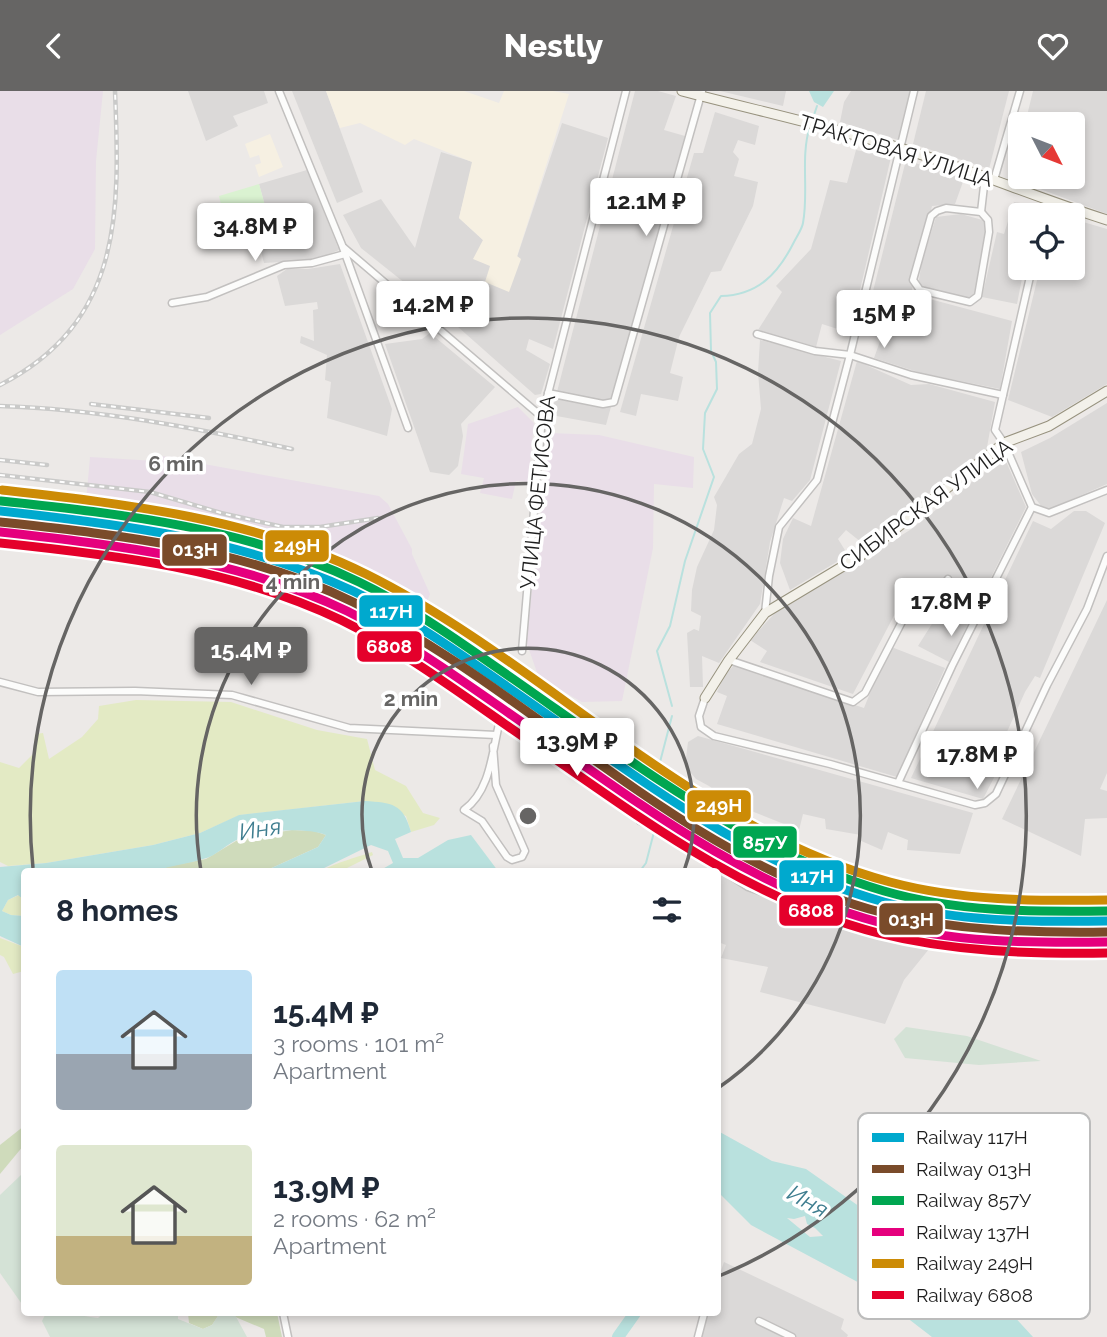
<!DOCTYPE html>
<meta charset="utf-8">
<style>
:root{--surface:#fff;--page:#f2f2f3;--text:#1f2937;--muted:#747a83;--accent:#666564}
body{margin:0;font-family:Raleway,sans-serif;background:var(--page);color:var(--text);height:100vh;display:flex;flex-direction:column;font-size:26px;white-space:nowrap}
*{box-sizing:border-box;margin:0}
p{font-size:23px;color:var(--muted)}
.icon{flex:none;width:38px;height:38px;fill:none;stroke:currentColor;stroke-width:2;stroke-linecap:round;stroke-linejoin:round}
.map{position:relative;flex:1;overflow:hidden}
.sheet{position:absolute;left:21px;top:777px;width:700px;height:448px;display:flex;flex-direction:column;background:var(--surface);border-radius:7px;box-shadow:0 4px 10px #0003}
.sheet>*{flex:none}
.needle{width:46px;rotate:132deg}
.tools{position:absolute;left:1008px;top:21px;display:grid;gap:14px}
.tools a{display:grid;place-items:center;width:77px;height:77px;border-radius:7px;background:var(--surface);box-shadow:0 4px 10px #0003;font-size:35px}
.price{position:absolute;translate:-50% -60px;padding:0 16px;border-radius:7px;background:#fff;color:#222;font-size:23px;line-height:46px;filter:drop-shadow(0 2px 4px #0008)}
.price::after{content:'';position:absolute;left:50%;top:42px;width:21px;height:16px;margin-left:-10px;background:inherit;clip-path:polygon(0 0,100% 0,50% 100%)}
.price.selected{background:var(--accent);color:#fff}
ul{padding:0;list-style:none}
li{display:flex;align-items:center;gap:21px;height:175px;padding:0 35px}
li span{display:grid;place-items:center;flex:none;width:196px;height:140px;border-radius:7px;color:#555}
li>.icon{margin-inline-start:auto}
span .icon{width:84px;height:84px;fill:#fffc;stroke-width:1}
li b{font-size:30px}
h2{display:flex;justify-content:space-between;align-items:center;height:84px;padding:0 35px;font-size:30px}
header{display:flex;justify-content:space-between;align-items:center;height:91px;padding:0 35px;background:var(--accent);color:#fff;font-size:32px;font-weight:800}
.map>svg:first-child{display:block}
</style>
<header><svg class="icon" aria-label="back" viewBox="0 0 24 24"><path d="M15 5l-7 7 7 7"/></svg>Nestly<svg class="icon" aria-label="heart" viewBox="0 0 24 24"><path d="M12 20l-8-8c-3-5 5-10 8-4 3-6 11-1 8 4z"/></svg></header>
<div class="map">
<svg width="1107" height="1246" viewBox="0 0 1107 1246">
<rect width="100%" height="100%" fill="#ece9e7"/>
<!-- residential -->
<g fill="#dbd9d8">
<path d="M188,0H264L268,12L233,25L238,35L206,50Z"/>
<path d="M292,0H326L363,101L337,112Z"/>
<path d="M635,0H658L676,5L664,39L685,45L606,334L551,324Z"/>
<path d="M720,0H786L783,15Z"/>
<path d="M851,0H910L898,49L840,31L844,11Z"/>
<path d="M926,0H1009L989,78L913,53Z"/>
<path d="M1033,0H1107V123L1011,87L1020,50V86H1073V33H1025Z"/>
<path d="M715,21L759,35L755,54L738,49L733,61L739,68L734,85L758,91L753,115L721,180L711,181L679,246L670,282L683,286L678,310L641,303L636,325L620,321L694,62H703Z"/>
<path d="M562,32L608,47L553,258L529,248L526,259L550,273L541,303L535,304L440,220L361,157L343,124L381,108L415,157L441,61L473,71L459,127L483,149L521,168L517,166Z"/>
<path d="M856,59L891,66L850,242L822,233L816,256L758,239L782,201L776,195L811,158L830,89L847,92Z"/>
<path d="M906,69L964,88L955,113L932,115L911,203L1012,230L1000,298L921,282L874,267L887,231L866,228Z"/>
<path d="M307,79L339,159L314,169L264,172L254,133L269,129L259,93Z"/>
<path d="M1014,111L1037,115L1035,124H1020V177H1024L1017,213L982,206L997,141L1004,143Z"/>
<path d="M961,123L986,130V153L973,209L918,194L922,171L936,126Z"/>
<path d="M1073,128L1107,138V293L1052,326L1008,309L1040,177H1073Z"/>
<path d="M340,173L392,318L387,345L327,327L331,291L325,289L327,264L300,252L301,245L314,250L313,219L318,218L317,211L285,215L277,185L287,178H308Z"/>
<path d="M430,242L495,296L461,333L463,345L458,375L449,384L430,381L385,253L422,248Z"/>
<path d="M760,249L841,270L810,389L792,410L784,407L770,451L760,513L719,572L702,565L703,596H690L687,542L694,538L699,540L701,525L691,520L692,499L697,476L714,439L717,414L714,406L739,363L752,353L761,318L758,281Z"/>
<path d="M857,270L911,294L929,293L995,311L986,362L861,451L846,439L838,448L848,464L790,499L780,472L783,448L793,427L811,435Z"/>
<path d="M1107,312V393L1045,420L1032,403L1021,361L1050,347Z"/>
<path d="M1005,368L1026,416L949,571L918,555L935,528L903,500L899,515L853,603L760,571L767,560L750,549L775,522L910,439L991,376Z"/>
<path d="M1074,420H1086L1105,432L1040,587L1035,585L1025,601L1006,643L1014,648L983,708L911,687L1033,430L1051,438Z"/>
<path d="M1107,509V682L1100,698L1107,700V727L1085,728L1081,765L1002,728Z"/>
<path d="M889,555L945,577L897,686L717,633L727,605L717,601L724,585L734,574L864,617Z"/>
<path d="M698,645L973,722L960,763L907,759L908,749L888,741L882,759L859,749L861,744L826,738L825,728L803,723L799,739L731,712L709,695L696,688L685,675L688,651Z"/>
<path d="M722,766L775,792L903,827V847L929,858L904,889L885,933L760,901L768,876L721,867L726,854L718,851V780H713Z"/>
<path d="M724,1171L844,1228L841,1238L848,1244L847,1246H701L707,1222H718V1188Z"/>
</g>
<!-- industrial -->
<g fill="#e9dee8">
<path d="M0,0H103L96,70L95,158L73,198L0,244Z"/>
<path d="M518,316L534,332L528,391L516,390L512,408L480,402L484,387L461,383L468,333Z"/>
<path d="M550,342L599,344L694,366L693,397L654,393L653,457L622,610L582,611L539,587L526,550Z"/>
<path d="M158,365L193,367V371L379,405L388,413L412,458V463L430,503L426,513L246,438L86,411L90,366L156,370Z"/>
</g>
<!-- education -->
<g fill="#f6f0e2">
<path d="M326,0H464L499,12L504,0H553L569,3L517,165L521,168L509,201L485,191L490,175L473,168L483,149L459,127L472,71L414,48L405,54L360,32L340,37Z"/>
<path d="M270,43L283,76L259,86L255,74L261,72L259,64L250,67L245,53Z"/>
</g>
<!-- grass -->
<g fill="#e3eac4">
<path d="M136,609L231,611L317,639L367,648L375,679L406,695L423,722L440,727L434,734L411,741L406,725L365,710L240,724L200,742L153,754L46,772L8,775L0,771V671L19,677L33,663L35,643L43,642L49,668L82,646L98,628L99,615Z"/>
<path d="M372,761L373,764L341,780H321C338,771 354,767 372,761Z"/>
<path d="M19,804L24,809V825L11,824L2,820L8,809Z"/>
<path d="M0,847L24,856V880L13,883L4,866L0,864Z"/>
</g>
<!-- forest -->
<g fill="#cfdbbb">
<path d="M292,739L314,740L326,744L318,756L265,780H156L169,775L206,768L241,747Z"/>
<path d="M24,1035V1054L0,1083V1054Z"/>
<path d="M188,1222H220L212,1234L203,1238L189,1232Z"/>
<path d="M226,1222H277L282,1246H266L264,1238Z"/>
</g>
<!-- wetland -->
<g fill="#d4e2d6">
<path d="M906,936L967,945L1041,970L979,974L905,967L894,948Z"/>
<path d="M24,1083V1216L0,1182V1104L21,1084Z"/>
<path d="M46,1222C65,1221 80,1225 98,1227L104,1222H178V1228L203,1238L212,1234L220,1222L235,1224L247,1246H50L42,1230Z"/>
</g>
<!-- park -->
<path fill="#daf2d1" d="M259,93L269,129L227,139L219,105Z"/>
<!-- water -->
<g fill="#b9e1de" fill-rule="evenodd">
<path d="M809,0H834L823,16L814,11Z"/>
<path d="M365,710C392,712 403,712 411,741L395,748L403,767H418L448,749L471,744L498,780H379L393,772L388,760L371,754L318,780H265L318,756L326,744C305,736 262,739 241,747C227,752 217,765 203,768C187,773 172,774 156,780H24V809L18,804L8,809L2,820L11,824L24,825V856L0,845V776L46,772L153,754L200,742L239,724Z"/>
<path d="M718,1040L772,1070L806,1078L1011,1222L1033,1246H932L867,1196L751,1134L718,1101ZM805,1125L807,1133L815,1137L823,1145L810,1146L787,1127L794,1128Z"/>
</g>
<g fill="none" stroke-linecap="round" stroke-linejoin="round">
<!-- stream -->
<g stroke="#b9e1de" stroke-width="2">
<path d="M812,30L817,15"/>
<path d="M672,615L657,560L670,535L685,470L714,386L703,358L705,322L717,298L716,271L711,260L710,222L721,205C758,204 778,183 794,151C797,145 802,138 803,132C809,100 800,66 810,35"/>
<path d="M660,671L672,625"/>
<path d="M641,705L638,709L654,732"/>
<path d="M640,780L646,772L654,741"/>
</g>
<!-- river -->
<path stroke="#b9e1de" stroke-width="12" d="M618,1246L635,1222"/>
<defs>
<g id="street">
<path d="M279,0L342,154L408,337"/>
<path d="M994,89L1020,0"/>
<path d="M946,117L981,121L988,129L989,141L978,205L970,211L920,199L913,189L931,125L937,120Z"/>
<path d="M981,121L985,86"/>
<path d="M1044,124L1048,110"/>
<path d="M343,156L542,326"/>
<path d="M1032,177L995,339L1004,352L1032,416L1049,422L1107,399"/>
<path d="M172,212L207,206L284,174L312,172L345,163"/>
<path d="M757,243L815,260L850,264L911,284L1003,304"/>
<path d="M548,302L603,313L614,311L702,0"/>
<path d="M765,522L769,485L779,436L817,389L850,264L914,0"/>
<path d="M522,560L542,326L626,0"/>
<path d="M729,569L853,611L865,602L907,521L922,525L927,521L948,488"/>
<path d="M0,591L38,601L135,600L232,604L349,637L496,644"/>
<path d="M705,607L699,625L701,636L714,645L830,673L975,714L985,712L996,703L1047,594L1087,518L1107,465"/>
<path d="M493,655L496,694L525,760L522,766L512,769L507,766L482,730L464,719C490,700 492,663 499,633L503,630L526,629L584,674L601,693L628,712L640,730L666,742L748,796L832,825L890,835"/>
<path d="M898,692L952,575L1032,416"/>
<path d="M283,1222L288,1246"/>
<path d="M759,1230L792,1246"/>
<path d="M698,1246L704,1223"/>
</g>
<g id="secondary">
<path d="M682,0C754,19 828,35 900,57C970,78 1037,107 1107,129"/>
<path d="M705,607L729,569L765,522L865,462L1004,352L1049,335L1107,300"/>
</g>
</defs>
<!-- street casing -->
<use href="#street" stroke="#c2c0bf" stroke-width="9"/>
<!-- secondary casing -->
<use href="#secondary" stroke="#97927e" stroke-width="11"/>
<!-- street -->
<use href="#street" stroke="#fcfcfb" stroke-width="6"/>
<!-- secondary -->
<use href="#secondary" stroke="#f3f1ea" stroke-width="9"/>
<defs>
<g id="rail">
<path d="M0,294C123,231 120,121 115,0"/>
<path d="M91,313L209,327"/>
<path d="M0,315C98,318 196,337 292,358"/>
<path d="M0,369L47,374"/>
<path d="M0,384L150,401L221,422L283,436H320L378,427"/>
<path d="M0,398L41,403"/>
<path d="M0,409C118,422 226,433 337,480C381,499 422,527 461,553"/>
<path d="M447,533L487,554"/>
</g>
</defs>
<!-- rail casing -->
<use href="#rail" stroke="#cacac9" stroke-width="4.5"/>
<!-- rail -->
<use href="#rail" stroke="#fff" stroke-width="2" stroke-dasharray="5" stroke-linecap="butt"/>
<defs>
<path id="rail-1" d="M0,420C120,433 242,448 353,500C417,530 474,573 532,613C643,690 752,775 884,811C956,831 1033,831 1107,830"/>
<path id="rail-2" d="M0,431C119,444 244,457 353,511C534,601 684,771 884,822C957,840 1032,842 1107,841"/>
<path id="rail-3" d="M1,410C123,423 248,437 359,491C407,514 450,544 493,574C617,659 738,757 884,800C956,821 1033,821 1107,820"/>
<path id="rail-4" d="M0,441C117,454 239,468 347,520C410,551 468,594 526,634C637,711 746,795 878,831C952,852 1031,852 1107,851"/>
<path id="rail-5" d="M2,399C125,413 253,427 366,483C547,573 690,737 890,791C961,810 1034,810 1107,809"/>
<path id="rail-6" d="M0,452C116,464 235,478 341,529C406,561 465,606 525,647C635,723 746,808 878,842C953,861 1030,863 1107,862"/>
</defs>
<!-- rail-1 casing -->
<use href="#rail-1" stroke="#fff" stroke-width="14"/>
<!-- rail-2 casing -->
<use href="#rail-2" stroke="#fff" stroke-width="14"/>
<!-- rail-3 casing -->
<use href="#rail-3" stroke="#fff" stroke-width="14"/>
<!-- rail-4 casing -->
<use href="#rail-4" stroke="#fff" stroke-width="14"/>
<!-- rail-5 casing -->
<use href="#rail-5" stroke="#fff" stroke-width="14"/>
<!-- rail-6 casing -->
<use href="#rail-6" stroke="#fff" stroke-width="14"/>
<!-- rail-1 -->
<use href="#rail-1" stroke="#00a9ce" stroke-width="9"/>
<!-- rail-2 -->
<use href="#rail-2" stroke="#7a4b2a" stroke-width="9"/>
<!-- rail-3 -->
<use href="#rail-3" stroke="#00a651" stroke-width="9"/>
<!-- rail-4 -->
<use href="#rail-4" stroke="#e5007d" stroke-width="9"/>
<!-- rail-5 -->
<use href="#rail-5" stroke="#cc8b06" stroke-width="9"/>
<!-- rail-6 -->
<use href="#rail-6" stroke="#e4002b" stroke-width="9"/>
</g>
<!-- distance rings -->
<g fill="none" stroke="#666564" stroke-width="3.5">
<path d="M372 780A166 166 0 1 1 684 780"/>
<path d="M201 780A332 332 0 1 1 718 997"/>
<path d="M563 1222A498 498 0 0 1 493 1222M33 777A498 498 0 1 1 719 1185"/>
</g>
<g text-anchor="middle" stroke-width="7" stroke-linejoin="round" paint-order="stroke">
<!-- street labels -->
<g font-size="21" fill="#1e1e1e" stroke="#fff">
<text transform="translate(896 60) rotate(17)" y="7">ТРАКТОВАЯ УЛИЦА</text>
<text transform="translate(538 401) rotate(-84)" y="7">УЛИЦА ФЕТИСОВА</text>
<text transform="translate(926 414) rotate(-36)" y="7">СИБИРСКАЯ УЛИЦА</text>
</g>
<!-- water labels -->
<g font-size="23" font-style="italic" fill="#3e7d8f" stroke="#fff">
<text transform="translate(260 738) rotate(-9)" y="8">Иня</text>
<text transform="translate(808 1110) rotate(29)" y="8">Иня</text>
</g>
</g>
<!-- legend -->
<rect x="858" y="1022" width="232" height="206" rx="10" fill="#fff" stroke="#bcbcbc" stroke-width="2"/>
<rect x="872" y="1042" width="32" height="9" fill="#00a9ce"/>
<rect x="872" y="1074" width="32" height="8" fill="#7a4b2a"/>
<rect x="872" y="1105" width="32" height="9" fill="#00a651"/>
<rect x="872" y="1137" width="32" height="8" fill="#e5007d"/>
<rect x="872" y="1168" width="32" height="9" fill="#cc8b06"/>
<rect x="872" y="1200" width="32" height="8" fill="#e4002b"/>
<g font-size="19" fill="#1e1e1e">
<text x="916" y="1053">Railway 117Н</text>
<text x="916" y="1085">Railway 013Н</text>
<text x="916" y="1116">Railway 857У</text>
<text x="916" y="1148">Railway 137Н</text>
<text x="916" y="1179">Railway 249Н</text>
<text x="916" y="1211">Railway 6808</text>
</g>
<circle cx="528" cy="725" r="10" fill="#666564" stroke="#fff" stroke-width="3.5"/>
<g font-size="21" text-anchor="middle" font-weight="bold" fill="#666564" stroke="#fff" stroke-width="7" stroke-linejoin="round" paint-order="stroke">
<text x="176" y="380">6 min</text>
<text x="293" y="498">4 min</text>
<text x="411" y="615">2 min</text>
</g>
<g stroke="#fff" stroke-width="2.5">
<rect x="264" y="438" width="66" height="34" rx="7" fill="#cc8b06"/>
<rect x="161" y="442" width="67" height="34" rx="7" fill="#7a4b2a"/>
<rect x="358" y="503" width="66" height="34" rx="7" fill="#00a9ce"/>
<rect x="356" y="539" width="67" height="33" rx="7" fill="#e4002b"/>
<rect x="686" y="698" width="66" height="34" rx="7" fill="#cc8b06"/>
<rect x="732" y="734" width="66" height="34" rx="7" fill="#00a651"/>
<rect x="778" y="768" width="67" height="34" rx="7" fill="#00a9ce"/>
<rect x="778" y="803" width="66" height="33" rx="7" fill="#e4002b"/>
<rect x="878" y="811" width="66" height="34" rx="7" fill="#7a4b2a"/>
</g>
<g font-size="19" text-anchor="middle" font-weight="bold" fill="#fff">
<text x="297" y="461">249Н</text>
<text x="195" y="465">013Н</text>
<text x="391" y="527">117Н</text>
<text x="389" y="562">6808</text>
<text x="719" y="721">249Н</text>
<text x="765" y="758">857У</text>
<text x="812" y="792">117Н</text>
<text x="811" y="826">6808</text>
<text x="911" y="835">013Н</text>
</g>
</svg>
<div class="tools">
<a><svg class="needle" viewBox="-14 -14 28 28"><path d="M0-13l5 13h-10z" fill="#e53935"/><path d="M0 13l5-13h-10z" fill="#747a83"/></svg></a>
<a><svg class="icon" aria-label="locate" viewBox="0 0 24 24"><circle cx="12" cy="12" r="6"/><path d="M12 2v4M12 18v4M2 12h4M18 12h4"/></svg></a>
</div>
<b class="price" style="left:646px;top:147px">12.1M ₽</b>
<b class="price" style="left:255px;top:172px">34.8M ₽</b>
<b class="price" style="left:433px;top:250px">14.2M ₽</b>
<b class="price" style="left:884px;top:259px">15M ₽</b>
<b class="price" style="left:951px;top:547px">17.8M ₽</b>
<b class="price selected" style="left:251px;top:596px">15.4M ₽</b>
<b class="price" style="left:577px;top:687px">13.9M ₽</b>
<b class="price" style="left:977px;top:700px">17.8M ₽</b>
<section class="sheet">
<h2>8 homes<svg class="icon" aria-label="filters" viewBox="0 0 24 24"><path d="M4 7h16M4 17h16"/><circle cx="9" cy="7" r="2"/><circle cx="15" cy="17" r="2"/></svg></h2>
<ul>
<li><span style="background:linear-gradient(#bfe0f5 60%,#9aa5b1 0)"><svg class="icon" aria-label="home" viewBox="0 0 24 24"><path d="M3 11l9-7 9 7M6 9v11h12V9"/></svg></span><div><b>15.4M ₽</b><p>3 rooms · 101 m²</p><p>Apartment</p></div></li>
<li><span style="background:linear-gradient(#dfe7d0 65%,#c2b280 0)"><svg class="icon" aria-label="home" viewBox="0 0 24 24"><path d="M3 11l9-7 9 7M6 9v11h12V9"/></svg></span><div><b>13.9M ₽</b><p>2 rooms · 62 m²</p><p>Apartment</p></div></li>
</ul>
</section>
</div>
